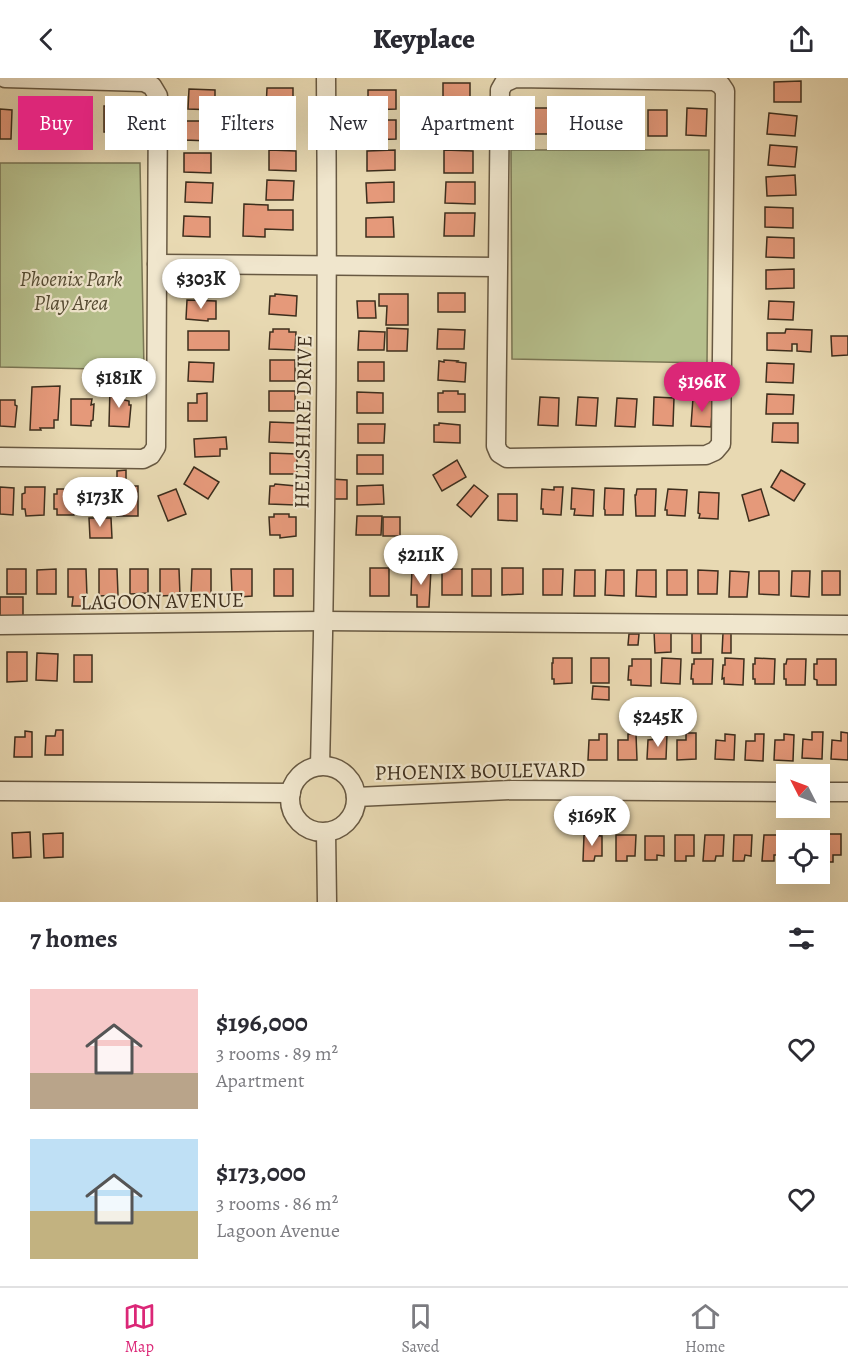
<!DOCTYPE html>
<meta charset="utf-8">
<style>
:root{--surface:#fff;--page:#f2f2f3;--text:#2b2b33;--muted:#7c7c81;--line:#e1e1e2;--accent:#db2777}
body{margin:0;font-family:Alegreya,serif;background:var(--page);color:var(--text);height:100vh;display:flex;flex-direction:column;font-size:22px;white-space:nowrap}
*{box-sizing:border-box;margin:0}
p{font-size:20px;color:var(--muted)}
.icon{flex:none;width:33px;height:33px;fill:none;stroke:currentColor;stroke-width:2;stroke-linecap:round;stroke-linejoin:round}
.map{position:relative;height:824px;overflow:hidden}
.panel{display:flex;flex-direction:column;background:var(--surface);flex:1}
.panel>*{flex:none}
.banner{position:absolute;left:18px;top:18px;width:813px;height:54px;display:flex;gap:12px}
.needle{width:39px;rotate:312deg}
.controls{position:absolute;left:776px;top:686px;display:grid;gap:12px}
.controls a{display:grid;place-items:center;width:54px;height:54px;border-radius:0px;background:var(--surface);box-shadow:0 6px 24px #0002;font-size:30px}
.price{position:absolute;translate:-50% -51px;padding:0 14px;border-radius:21px;background:#fff;color:#222;font-size:20px;line-height:39px;filter:drop-shadow(0 2px 3px #0008)}
.price::after{content:'';position:absolute;left:50%;top:36px;width:18px;height:14px;margin-left:-9px;background:inherit;clip-path:polygon(0 0,100% 0,50% 100%)}
.price.selected{background:var(--accent);color:#fff}
ul{padding:0;list-style:none}
li{display:flex;align-items:center;gap:18px;height:150px;padding:0 30px}
li span{display:grid;place-items:center;flex:none;width:168px;height:120px;border-radius:0px;color:#555}
li>.icon{margin-inline-start:auto}
span .icon{width:72px;height:72px;fill:#fffc;stroke-width:1}
li b{font-size:26px}
h2{display:flex;justify-content:space-between;align-items:center;height:72px;padding:0 30px;font-size:26px}
.tag{padding:0 21px;border-radius:0px;background:var(--surface);box-shadow:0 6px 24px #0002;font-size:21px;line-height:54px}
.tag.selected{background:var(--accent);color:#fff}
header{display:flex;justify-content:space-between;align-items:center;height:78px;padding:0 30px;background:var(--surface);font-size:27px;font-weight:800}
.tabs{display:flex;justify-content:space-around;align-items:center;height:84px;border-top:2px solid var(--line);background:var(--surface);font-size:16px;color:var(--muted)}
.tabs a{display:grid;justify-items:center;gap:3px}
.tabs .selected{color:var(--accent)}
.map>svg:first-child{display:block}
</style>
<header><svg class="icon" aria-label="back" viewBox="0 0 24 24"><path d="M15 5l-7 7 7 7"/></svg>Keyplace<svg class="icon" aria-label="share" viewBox="0 0 24 24"><path d="M12 15V3M7 8l5-5 5 5M5 13v7h14v-7"/></svg></header>
<div class="map">
<svg width="848" height="824" viewBox="0 0 848 824">
<rect width="100%" height="100%" fill="#e8d9b2"/>
<filter id="stains"><feTurbulence type="fractalNoise" baseFrequency=".00333" numOctaves="4"/><feColorMatrix values="0 0 0 0 .2 0 0 0 0 .09 0 0 0 0 .02 0 0 0 .5 -.17"/></filter>
<radialGradient id="worn" r=".72"><stop offset=".6" stop-color="#630" stop-opacity="0"/><stop offset="1" stop-color="#630" stop-opacity=".3"/></radialGradient>
<!-- green -->
<g fill="#b6bf8c" stroke="#7a7654" stroke-width="1.5">
<path d="M511,72H709L707,285L512,281Z"/>
<path d="M0,85H140L144,292L0,289Z"/>
</g>
<!-- building -->
<g fill="#e5997a" stroke="#3d2e1d" stroke-width="1.5">
<path d="M801,3V24H774V4Z"/>
<rect x="443" y="5" width="27" height="19"/>
<path d="M267,10H293V30H266Z"/>
<path d="M189,11L215,12V32L188,31Z"/>
<path d="M368,12H396V31L368,32Z"/>
<path d="M27,27H47V54L27,53Z"/>
<rect x="104" y="28" width="20" height="26"/>
<path d="M572,28L591,30L588,59L570,57Z"/>
<path d="M611,28L631,30L628,59L608,57Z"/>
<path d="M533,30H554L553,56H533Z"/>
<path d="M687,30L707,31L706,58L686,57Z"/>
<path d="M0,31L12,32L11,61H0Z"/>
<rect x="648" y="32" width="19" height="26"/>
<path d="M769,35L797,38L795,58L767,56Z"/>
<path d="M267,42L294,43L293,63L266,62Z"/>
<path d="M368,42H396V61L368,62Z"/>
<path d="M185,43H212L211,63L184,62Z"/>
<rect x="445" y="44" width="28" height="19"/>
<path d="M770,67L797,69L795,89L768,87Z"/>
<path d="M269,72L296,73V93L269,92Z"/>
<path d="M395,72V92L367,93V73Z"/>
<path d="M444,72L473,73V95H444Z"/>
<path d="M184,75H211V95L184,94Z"/>
<path d="M795,97L796,117L767,118L766,99Z"/>
<path d="M267,102L294,103L293,122H266Z"/>
<path d="M186,104L213,105L212,125L185,124Z"/>
<path d="M394,104V124L367,125L366,105Z"/>
<path d="M446,104H475V126L445,125Z"/>
<path d="M244,126L268,127V132H293V152L265,151V159L243,158Z"/>
<path d="M765,129L793,130V150L765,149Z"/>
<path d="M445,135H475L474,158H444Z"/>
<path d="M184,138L210,139V159L183,158Z"/>
<path d="M393,139L394,159H366V140Z"/>
<path d="M767,159L794,160V180L766,179Z"/>
<path d="M794,191V210L766,211V192Z"/>
<rect x="438" y="215" width="27" height="19"/>
<path d="M275,216L297,218L296,238L269,236L270,218H275Z"/>
<path d="M379,216H408V247H386L387,228H379Z"/>
<path d="M187,222L216,223V241H208V243L186,241Z"/>
<path d="M357,223H375L376,240H358Z"/>
<path d="M769,223L794,224L793,242L768,241Z"/>
<path d="M387,250L408,251L407,273H387Z"/>
<path d="M273,251H289V254H296L295,272L269,271L270,254H273Z"/>
<path d="M438,251L465,252L464,271H437Z"/>
<path d="M786,251L812,252L811,274L797,273V266H792V273L767,272V255H785Z"/>
<rect x="188" y="253" width="41" height="19"/>
<path d="M359,253L385,254L384,272H358Z"/>
<path d="M831,258H848V277L832,278Z"/>
<rect x="270" y="282" width="25" height="21"/>
<path d="M444,282L458,283L457,284L466,285L465,304L438,302L439,283L444,284Z"/>
<path d="M189,284L214,285L213,304L188,303Z"/>
<rect x="358" y="284" width="26" height="19"/>
<path d="M767,285L794,286L793,305L766,304Z"/>
<path d="M60,308L58,342H54V350H40L41,352H30L32,309Z"/>
<path d="M110,310H125L124,322L129,323V327H131L129,349L109,348Z"/>
<rect x="269" y="313" width="26" height="20"/>
<path d="M443,313H458V316H465V334H438V315H443Z"/>
<path d="M357,314L383,315V335H357Z"/>
<path d="M207,315V343H188V325H197V316Z"/>
<path d="M767,316L794,317L793,336H766Z"/>
<path d="M540,319L559,320L558,348L538,347Z"/>
<path d="M578,319L598,320L596,348L576,347Z"/>
<path d="M654,319L674,320L673,348L653,347Z"/>
<path d="M617,320L637,321L635,349L615,348Z"/>
<path d="M693,320L713,322L711,349L691,348Z"/>
<path d="M71,321H92L91,327L94,326L93,342L91,343V348L71,347Z"/>
<path d="M0,322H15V327L17,328L15,349L0,348Z"/>
<path d="M270,344L297,345L296,365L269,364Z"/>
<path d="M439,345L460,347V365L434,364V347H439Z"/>
<path d="M773,345H798V365L772,364Z"/>
<path d="M358,346H385L384,365H358Z"/>
<path d="M226,359L227,371H220V378L195,379L194,361Z"/>
<path d="M270,375L297,376V396H270Z"/>
<rect x="357" y="377" width="26" height="19"/>
<path d="M457,382L466,399L442,413L433,397Z"/>
<path d="M194,389L219,404L208,421L184,406Z"/>
<path d="M126,392V404H117V393Z"/>
<path d="M781,392L805,406L794,423L771,409Z"/>
<path d="M331,401L347,402V421H330Z"/>
<path d="M275,406L296,408V427L269,426L270,408H274Z"/>
<path d="M383,407L384,426L357,427V408Z"/>
<path d="M474,407L488,418L471,439L457,427Z"/>
<path d="M67,408H74V437H57V431H54V416H57V411H67Z"/>
<rect x="117" y="408" width="21" height="30"/>
<path d="M0,409L14,410L13,437L0,436Z"/>
<path d="M25,409H45L44,437L26,438L25,431H22V416L25,415Z"/>
<path d="M554,409H563L561,437L543,436V431H541L542,411L554,412Z"/>
<path d="M572,410L594,412L593,438L574,437L575,431H571Z"/>
<path d="M605,410L624,411L623,437H605V432L604,431Z"/>
<path d="M86,411H106L105,433H86Z"/>
<path d="M176,411L186,436L168,443L158,418Z"/>
<path d="M637,411H656L655,438H636L635,417H636Z"/>
<path d="M668,411L687,412L685,438L667,437V432H665Z"/>
<path d="M761,411L769,437L749,443L742,417Z"/>
<path d="M699,414L719,415L718,441L699,440L700,436L698,435Z"/>
<path d="M498,416H517V443L498,442Z"/>
<path d="M274,436H289V439H296V458L280,460V457H270L269,439H274Z"/>
<path d="M357,438H382L381,457H356Z"/>
<rect x="383" y="439" width="17" height="19"/>
<path d="M89,440H111L112,460H90Z"/>
<rect x="370" y="490" width="19" height="28"/>
<path d="M502,490H523V516L502,517Z"/>
<rect x="7" y="491" width="19" height="25"/>
<path d="M56,491V516H37V492Z"/>
<path d="M68,491H86L87,519H83L84,528H72L73,519H68Z"/>
<path d="M99,491H117L118,517L99,518Z"/>
<path d="M130,491H148V515L130,516Z"/>
<path d="M160,491H179L180,517L160,518Z"/>
<path d="M192,491H211V518H202V516H191Z"/>
<path d="M231,491H252V518L240,519V515L232,516Z"/>
<rect x="274" y="491" width="19" height="27"/>
<path d="M412,491H431L429,529H417V517H411Z"/>
<rect x="442" y="491" width="20" height="26"/>
<rect x="472" y="491" width="19" height="27"/>
<path d="M543,491H563L562,517H543Z"/>
<path d="M575,492H595V518H574Z"/>
<path d="M606,492H624V518L605,517Z"/>
<path d="M637,492H656V519L636,518Z"/>
<rect x="667" y="492" width="20" height="25"/>
<path d="M698,492L718,493L717,516H698Z"/>
<path d="M730,493L749,494L747,519H729Z"/>
<path d="M759,493H779V517L759,516Z"/>
<path d="M792,493H810L809,519L791,518Z"/>
<rect x="822" y="493" width="18" height="24"/>
<rect x="0" y="519" width="23" height="21"/>
<path d="M654,553H671V574L655,575Z"/>
<rect x="692" y="555" width="9" height="20"/>
<path d="M723,555H731V575H722Z"/>
<path d="M629,556H639L638,567H628Z"/>
<path d="M7,574H27V603L7,604Z"/>
<path d="M37,575L58,576L57,603L36,602Z"/>
<rect x="74" y="577" width="18" height="27"/>
<path d="M553,580H572V605L554,606V601H552V585H553Z"/>
<rect x="591" y="580" width="18" height="25"/>
<path d="M662,580L681,581L680,606L661,605Z"/>
<path d="M725,580L744,581L743,607L724,606V600L722,601L723,587H725Z"/>
<path d="M755,580L775,581L774,606H755V601H753V586H755Z"/>
<path d="M632,581H651V608L631,607V602H628L629,588H632Z"/>
<path d="M694,581H713L712,606H693V601H691L692,586H694Z"/>
<path d="M787,581H806L805,607H786V601H784V586H786Z"/>
<path d="M817,581H836V607H817V602L814,601V586H817Z"/>
<path d="M593,608L609,609V622L592,621Z"/>
<path d="M56,652H63V677H45L46,658H55Z"/>
<path d="M25,653L32,654V679H14L15,659H25Z"/>
<path d="M812,654H823L822,681L802,680L803,661L812,662Z"/>
<path d="M841,654L848,655V682L831,681L832,662L841,663Z"/>
<path d="M686,655H696V681L677,682V662H686Z"/>
<path d="M599,656H607V682H588L589,662H599Z"/>
<path d="M628,656H636L637,682H618V662H628Z"/>
<path d="M657,656H667L666,681H647L648,662L657,661Z"/>
<path d="M725,656L735,657L734,682L715,681L716,662L725,663Z"/>
<path d="M755,656H764L763,683L745,682L746,663H755Z"/>
<path d="M784,656L794,657L793,683L774,682L775,662H784Z"/>
<path d="M590,727V737H596V751H580L579,728Z"/>
<path d="M30,754L31,779L13,780L12,755Z"/>
<path d="M63,755V779L44,780L43,756Z"/>
<path d="M822,756H841V777H833V784H822Z"/>
<path d="M584,757L602,758V778H595L594,783H583Z"/>
<path d="M616,757H636L635,778H627V783H616Z"/>
<path d="M675,757H694V778H686V783H675Z"/>
<path d="M705,757H724L723,778H716L715,783H703Z"/>
<path d="M734,757H752L751,778L745,777L744,783H733Z"/>
<path d="M764,757H782L781,777H774V783H762Z"/>
<path d="M645,758H664V778L657,777V782H645Z"/>
</g>
<g fill="none" stroke-linecap="round" stroke-linejoin="round">
<defs>
<g id="street">
<path d="M515,0L714,3L721,7L725,13L721,366L715,373L706,377L507,380L499,375L496,368L500,12L504,5Z"/>
<path d="M157,186L497,189"/>
<path d="M0,379L143,381L151,377L156,369L158,18L152,8L144,4L5,0"/>
<path d="M0,547L324,543L848,547"/>
<path d="M320,688C326,459 328,229 326,0"/>
<circle cx="323" cy="721" r="33"/>
<path d="M0,713L291,715"/>
<path d="M819,714H848"/>
<path d="M356,719L511,712L786,714"/>
<path d="M326,754L327,824"/>
</g>
</defs>
<!-- street casing -->
<use href="#street" stroke="#685942" stroke-width="21"/>
<!-- street -->
<use href="#street" stroke="#f0e6cd" stroke-width="18"/>
</g>
<g text-anchor="middle" stroke-width="4.5" stroke-linejoin="round" paint-order="stroke">
<!-- park labels -->
<g font-size="21" font-style="italic" fill="#554b33" stroke="#f0e6cd">
<text x="71" y="208">Phoenix Park<tspan x="71" dy="24">Play Area</tspan></text>
</g>
<!-- street labels -->
<g font-size="21" fill="#3d2e1d" stroke="#f0e6cd">
<text transform="translate(303 344) rotate(-89)" y="7">HELLSHIRE DRIVE</text>
<text transform="translate(162 523) rotate(-1)" y="7">LAGOON AVENUE</text>
<text transform="translate(480 693) rotate(-1)" y="7">PHOENIX BOULEVARD</text>
</g>
</g>
<rect width="100%" height="100%" filter="url(#stains)"/>
<rect width="100%" height="100%" fill="url(#worn)"/>
</svg>
<div class="controls">
<a><svg class="needle" viewBox="-14 -14 28 28"><path d="M0-13l5 13h-10z" fill="#e53935"/><path d="M0 13l5-13h-10z" fill="#7c7c81"/></svg></a>
<a><svg class="icon" aria-label="locate" viewBox="0 0 24 24"><circle cx="12" cy="12" r="6"/><path d="M12 2v4M12 18v4M2 12h4M18 12h4"/></svg></a>
</div>
<b class="price" style="left:201px;top:232px">$303K</b>
<b class="price" style="left:119px;top:331px">$181K</b>
<b class="price selected" style="left:702px;top:335px">$196K</b>
<b class="price" style="left:100px;top:450px">$173K</b>
<b class="price" style="left:421px;top:508px">$211K</b>
<b class="price" style="left:658px;top:670px">$245K</b>
<b class="price" style="left:592px;top:769px">$169K</b>
<div class="banner">
<a class="tag selected">Buy</a>
<a class="tag">Rent</a>
<a class="tag">Filters</a>
<a class="tag">New</a>
<a class="tag">Apartment</a>
<a class="tag">House</a>
</div>
</div>
<section class="panel">
<h2>7 homes<svg class="icon" aria-label="filters" viewBox="0 0 24 24"><path d="M4 7h16M4 17h16"/><circle cx="9" cy="7" r="2"/><circle cx="15" cy="17" r="2"/></svg></h2>
<ul>
<li><span style="background:linear-gradient(#f6c9c9 70%,#b9a48a 0)"><svg class="icon" aria-label="home" viewBox="0 0 24 24"><path d="M3 11l9-7 9 7M6 9v11h12V9"/></svg></span><div><b>$196,000</b><p>3 rooms · 89 m²</p><p>Apartment</p></div><svg class="icon" aria-label="heart" viewBox="0 0 24 24"><path d="M12 20l-8-8c-3-5 5-10 8-4 3-6 11-1 8 4z"/></svg></li>
<li><span style="background:linear-gradient(#bfe0f5 60%,#c2b280 0)"><svg class="icon" aria-label="home" viewBox="0 0 24 24"><path d="M3 11l9-7 9 7M6 9v11h12V9"/></svg></span><div><b>$173,000</b><p>3 rooms · 86 m²</p><p>Lagoon Avenue</p></div><svg class="icon" aria-label="heart" viewBox="0 0 24 24"><path d="M12 20l-8-8c-3-5 5-10 8-4 3-6 11-1 8 4z"/></svg></li>
</ul>
</section>
<nav class="tabs">
<a class="selected"><svg class="icon" aria-label="map" viewBox="0 0 24 24"><path d="M3 6l6-2 6 2 6-2v14l-6 2-6-2-6 2zM9 4v14M15 6v14"/></svg>Map</a>
<a><svg class="icon" aria-label="saved" viewBox="0 0 24 24"><path d="M7 4h10v16l-5-4-5 4z"/></svg>Saved</a>
<a><svg class="icon" aria-label="home" viewBox="0 0 24 24"><path d="M3 11l9-7 9 7M6 9v11h12V9"/></svg>Home</a>
</nav>
